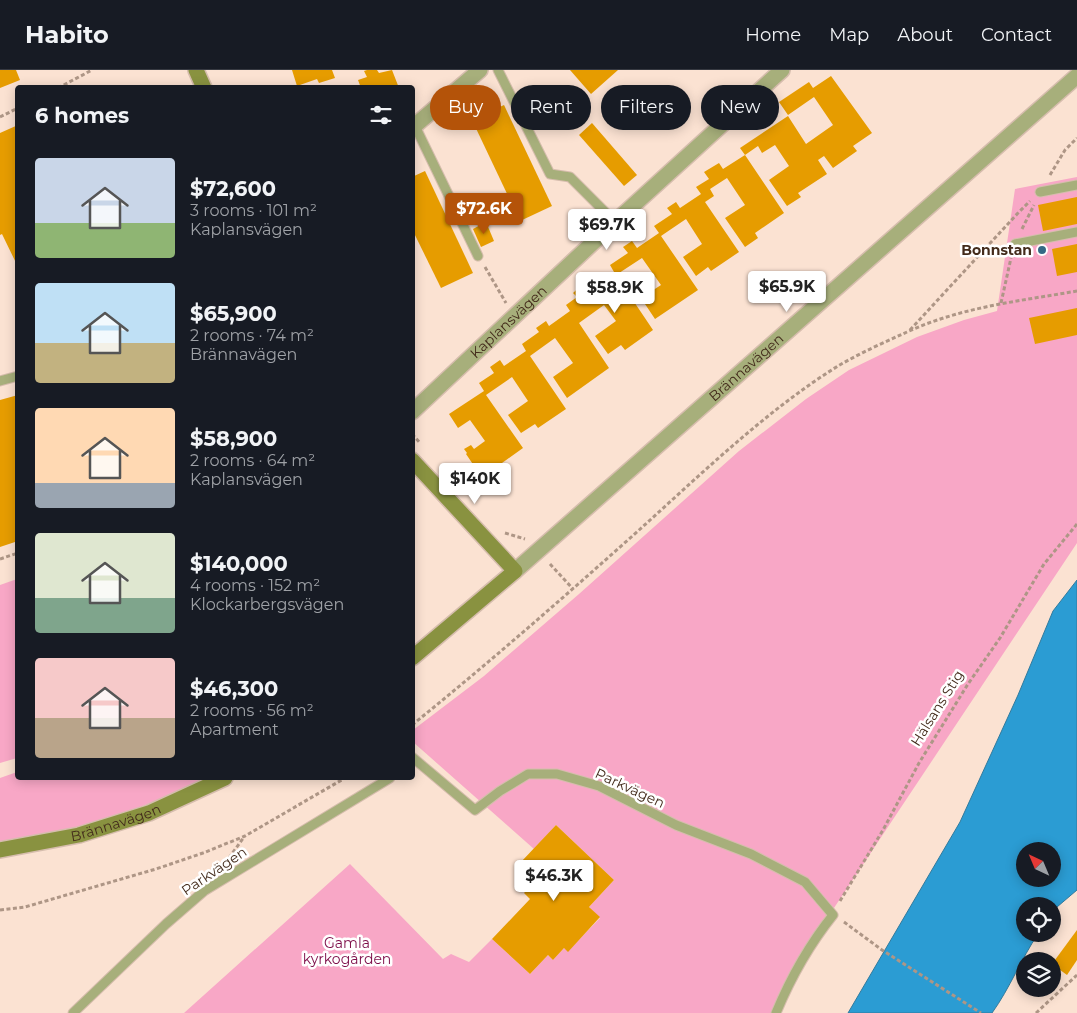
<!DOCTYPE html>
<meta charset="utf-8">
<style>
:root{--surface:#171b24;--page:#20242c;--text:#f1f3f6;--muted:#9ea1a6;--line:#363941;--accent:#b45309}
body{margin:0;font-family:Montserrat,sans-serif;background:var(--page);color:var(--text);height:100vh;display:flex;flex-direction:column;font-size:19px;white-space:nowrap}
*{box-sizing:border-box;margin:0}
p{font-size:16px;color:var(--muted)}
.icon{flex:none;width:28px;height:28px;fill:none;stroke:currentColor;stroke-width:2;stroke-linecap:round;stroke-linejoin:round}
.map{position:relative;flex:1;overflow:hidden}
.details{position:absolute;left:15px;top:15px;width:400px;height:695px;display:flex;flex-direction:column;background:var(--surface);border-radius:5px;box-shadow:0 2px 12px #0003}
.details>*{flex:none}
.guide{position:absolute;left:430px;top:15px;width:475px;height:45px;display:flex;gap:10px}
.needle{width:32px;rotate:316deg}
.tools{position:absolute;left:1016px;top:772px;display:grid;gap:10px}
.tools a{display:grid;place-items:center;width:45px;height:45px;border-radius:50%;background:var(--surface);box-shadow:0 2px 12px #0003;font-size:25px}
.price{position:absolute;translate:-50% -42px;padding:0 11px;border-radius:5px;background:#fff;color:#222;font-size:16px;line-height:32px;filter:drop-shadow(0 1px 2px #0008)}
.price::after{content:'';position:absolute;left:50%;top:30px;width:15px;height:11px;margin-left:-8px;background:inherit;clip-path:polygon(0 0,100% 0,50% 100%)}
.price.active{background:var(--accent);color:#fff}
ul{padding:0;list-style:none}
li{display:flex;align-items:center;gap:15px;height:125px;padding:0 20px}
li span{display:grid;place-items:center;flex:none;width:140px;height:100px;border-radius:5px;color:#555}
li>.icon{margin-inline-start:auto}
span .icon{width:60px;height:60px;fill:#fffc;stroke-width:1}
li b{font-size:21px}
h2{display:flex;justify-content:space-between;align-items:center;height:60px;padding:0 20px;font-size:21px}
.tag{padding:0 18px;border-radius:22px;background:var(--surface);box-shadow:0 2px 12px #0003;font-size:18px;line-height:45px}
.tag.active{background:var(--accent);color:#fff}
header{display:flex;align-items:center;gap:30px;box-sizing:border-box;height:70px;padding:0 25px;background:var(--surface);border-bottom:1px solid var(--line)}
header strong{font-size:24px}
nav{display:flex;gap:28px;margin-inline-start:auto;font-size:18px}
.map>svg:first-child{display:block}
</style>
<header>
<strong>Habito</strong>
<nav><a>Home</a><a>Map</a><a>About</a><a>Contact</a></nav>
</header>
<div class="map">
<svg width="1077" height="943" viewBox="0 0 1077 943">
<rect width="100%" height="100%" fill="#fbe2d2"/>
<!-- green -->
<g fill="#f8a7c6">
<path d="M1077,107V473L814,868L775,943H184L350,794L443,889L451,884L469,892L492,869L530,904L548,885L553,890L564,878L568,881L600,848L589,837L614,810L556,755L534,779L413,672V660L484,606L579,524L739,381L806,329L849,300L917,267L964,250L997,241L1015,119Z"/>
<path d="M17,509V688L0,693V515Z"/>
<path d="M17,702L18,708H211L199,715L86,757L0,775V708Z"/>
</g>
<!-- water -->
<path fill="#2b9cd3" stroke="#327a9c" fill-rule="evenodd" d="M1077,510V820L1057,837L1053,843L1052,836H1025V864H1038C1021,889 1010,918 992,943H848L960,752L1018,625L1053,541ZM1025,781H1052V809H1025Z"/>
<!-- building -->
<g fill="#e69c00">
<path d="M0,0H16L20,10L0,18Z"/>
<path d="M292,0H332L335,8L319,13L317,9L297,16Z"/>
<path d="M367,0H377L379,3L392,0L399,18H361L358,10L367,7L364,1Z"/>
<path d="M570,0H618L591,24Z"/>
<path d="M831,6L872,63L853,76L857,81L833,98L824,86L818,90L827,104L798,123L801,127L787,136L769,110L789,96L775,75L762,83L758,76L745,85L740,78L788,46L806,74L833,55L814,27L788,45L779,32L809,12L813,18Z"/>
<path d="M504,35L552,136L520,151L472,50Z"/>
<path d="M592,53L637,105L624,116L579,65Z"/>
<path d="M18,55V197L2,164L0,165V63Z"/>
<path d="M745,85L784,143L755,163L758,168L745,177L725,148L745,135L727,108L710,119L714,126L705,132L739,182L711,201L708,197L696,206L683,187L702,174L686,149L661,166L698,220L655,249L641,228L661,215L642,188L616,205L653,260L625,280L621,275L608,284L595,266L616,251L604,235L579,253L609,298L567,328L553,307L573,293L555,268L530,286L566,339L538,358L535,354L521,363L508,345L528,331L512,307L486,325L523,378L495,398L500,406L487,415L466,384L467,383L464,379L471,375L474,379L485,371L470,350L458,358L449,344L484,321L479,313L494,303L490,297L500,290L504,296L526,281L522,274L539,262L536,258L546,251L549,256L570,241L566,235L577,227L573,223L587,210L593,217L614,202L610,195L628,183L623,177L632,171L637,178L659,163L654,156L672,144L667,138L676,132L680,138L701,124L696,117L709,109L704,102L719,93L723,99Z"/>
<path d="M425,101L473,203L441,218L412,159V107Z"/>
<path d="M1077,127V154L1043,161L1038,135Z"/>
<path d="M486,152L494,171L481,177L473,159Z"/>
<path d="M1077,174V202L1057,206L1052,179Z"/>
<path d="M1077,238V265L1035,274L1029,248Z"/>
<path d="M18,325V471L0,477V330Z"/>
<path d="M556,755L614,810L589,837L600,847L568,882L564,878L553,890L548,885L530,904L492,869L530,829L524,823L538,808L521,792Z"/>
<path d="M1077,860V890L1067,905L1052,894Z"/>
</g>
<g fill="none" stroke-linecap="round" stroke-linejoin="round">
<defs>
<g id="lane">
<path d="M498,0L550,104L570,107L615,152"/>
<path d="M415,56L478,186"/>
<path d="M1040,122L1077,115"/>
<path d="M1015,174L1077,162"/>
<path d="M0,311L18,306"/>
<path d="M412,687L475,740L500,721L528,704H557L599,716L676,755L751,784L805,812L833,845C809,875 791,907 776,943"/>
<path d="M73,943L166,854L204,821L390,708"/>
</g>
<g id="street">
<path d="M412,58L480,0"/>
<path id="s1" d="M412,342L615,152L782,0"/>
<path id="s2" d="M515,501L1077,6"/>
</g>
<g id="secondary">
<path d="M196,0L204,18"/>
<path d="M412,390L515,501L412,588"/>
<path id="s3" d="M0,780L79,765L149,743L225,708"/>
</g>
</defs>
<!-- lane casing -->
<use href="#lane" stroke="#d6bdad" stroke-width="11"/>
<!-- street casing -->
<use href="#street" stroke="#d6bdad" stroke-width="18"/>
<!-- secondary casing -->
<use href="#secondary" stroke="#d6bdad" stroke-width="18"/>
<!-- path -->
<g stroke="#ae9686" stroke-width="3" stroke-dasharray="4 2.5" stroke-linecap="butt">
<path d="M58,18L92,0"/>
<path d="M0,47L18,38"/>
<path d="M1050,105L1065,80L1077,68"/>
<path d="M1022,159L1034,135"/>
<path d="M485,197L506,233"/>
<path d="M1001,233L1011,188"/>
<path d="M910,260L1018,143L1030,131"/>
<path d="M412,364L420,373"/>
<path d="M505,463L525,469"/>
<path d="M0,489L18,483"/>
<path d="M550,494L573,519"/>
<path d="M412,655C490,592 564,527 638,461C700,405 767,340 838,296C860,283 885,272 907,262C961,237 1020,231 1077,221"/>
<path d="M229,788L244,767"/>
<path d="M840,831L883,760L919,693L968,614L1000,568L1044,494L1077,454"/>
<path d="M0,840L25,837L156,799L203,783L245,766L345,708"/>
<path d="M844,852L882,880L981,943"/>
<path d="M1036,943L1077,905"/>
</g>
<!-- lane -->
<use href="#lane" stroke="#a7af7b" stroke-width="9"/>
<!-- street -->
<use href="#street" stroke="#a7af7b" stroke-width="15"/>
<!-- secondary -->
<use href="#secondary" stroke="#899240" stroke-width="15"/>
</g>
<!-- markers -->
<circle fill="#356985" stroke="#fff" stroke-width="2" cx="1042" cy="180" r="5"/>
<g text-anchor="middle" stroke-width="5" stroke-linejoin="round" paint-order="stroke">
<!-- poi labels -->
<g font-size="14" font-weight="bold" fill="#432b1b" stroke="#fff" text-anchor="end">
<text x="1032" y="185">Bonnstan</text>
</g>
<!-- street labels -->
<g font-size="14" fill="#432b1b" stroke="#fff">
<text dy="5" stroke="none"><textPath href="#s1" startOffset="132">Kaplansvägen</textPath></text>
<text dy="5" stroke="none"><textPath href="#s2" startOffset="308">Brännavägen</textPath></text>
<text transform="translate(937 638) rotate(-58)" y="5">Hälsans Stig</text>
<text transform="translate(630 718) rotate(25)" y="5">Parkvägen</text>
<text dy="5" stroke="none"><textPath href="#s3" startOffset="119">Brännavägen</textPath></text>
<text transform="translate(214 801) rotate(-34)" y="5">Parkvägen</text>
</g>
<!-- park labels -->
<g font-size="14" fill="#7c0c48" stroke="#fff">
<text x="347" y="878">Gamla<tspan x="347" dy="16">kyrkogården</tspan></text>
</g>
</g>
</svg>
<div class="tools">
<a><svg class="needle" viewBox="-14 -14 28 28"><path d="M0-13l5 13h-10z" fill="#e53935"/><path d="M0 13l5-13h-10z" fill="#9ea1a6"/></svg></a>
<a><svg class="icon" aria-label="locate" viewBox="0 0 24 24"><circle cx="12" cy="12" r="6"/><path d="M12 2v4M12 18v4M2 12h4M18 12h4"/></svg></a>
<a><svg class="icon" aria-label="layers" viewBox="0 0 24 24"><path d="M12 4l9 5-9 5-9-5zM3 14l9 5 9-5"/></svg></a>
</div>
<b class="price active" style="left:484px;top:165px">$72.6K</b>
<b class="price" style="left:607px;top:181px">$69.7K</b>
<b class="price" style="left:787px;top:243px">$65.9K</b>
<b class="price" style="left:615px;top:244px">$58.9K</b>
<b class="price" style="left:475px;top:435px">$140K</b>
<b class="price" style="left:554px;top:832px">$46.3K</b>
<div class="guide">
<a class="tag active">Buy</a>
<a class="tag">Rent</a>
<a class="tag">Filters</a>
<a class="tag">New</a>
</div>
<section class="details">
<h2>6 homes<svg class="icon" aria-label="filters" viewBox="0 0 24 24"><path d="M4 7h16M4 17h16"/><circle cx="9" cy="7" r="2"/><circle cx="15" cy="17" r="2"/></svg></h2>
<ul>
<li><span style="background:linear-gradient(#c9d6e8 65%,#8fb573 0)"><svg class="icon" aria-label="home" viewBox="0 0 24 24"><path d="M3 11l9-7 9 7M6 9v11h12V9"/></svg></span><div><b>$72,600</b><p>3 rooms · 101 m²</p><p>Kaplansvägen</p></div></li>
<li><span style="background:linear-gradient(#bfe0f5 60%,#c2b280 0)"><svg class="icon" aria-label="home" viewBox="0 0 24 24"><path d="M3 11l9-7 9 7M6 9v11h12V9"/></svg></span><div><b>$65,900</b><p>2 rooms · 74 m²</p><p>Brännavägen</p></div></li>
<li><span style="background:linear-gradient(#ffd9b3 75%,#9aa5b1 0)"><svg class="icon" aria-label="home" viewBox="0 0 24 24"><path d="M3 11l9-7 9 7M6 9v11h12V9"/></svg></span><div><b>$58,900</b><p>2 rooms · 64 m²</p><p>Kaplansvägen</p></div></li>
<li><span style="background:linear-gradient(#dfe7d0 65%,#7fa58c 0)"><svg class="icon" aria-label="home" viewBox="0 0 24 24"><path d="M3 11l9-7 9 7M6 9v11h12V9"/></svg></span><div><b>$140,000</b><p>4 rooms · 152 m²</p><p>Klockarbergsvägen</p></div></li>
<li><span style="background:linear-gradient(#f6c9c9 60%,#b9a48a 0)"><svg class="icon" aria-label="home" viewBox="0 0 24 24"><path d="M3 11l9-7 9 7M6 9v11h12V9"/></svg></span><div><b>$46,300</b><p>2 rooms · 56 m²</p><p>Apartment</p></div></li>
</ul>
</section>
</div>
